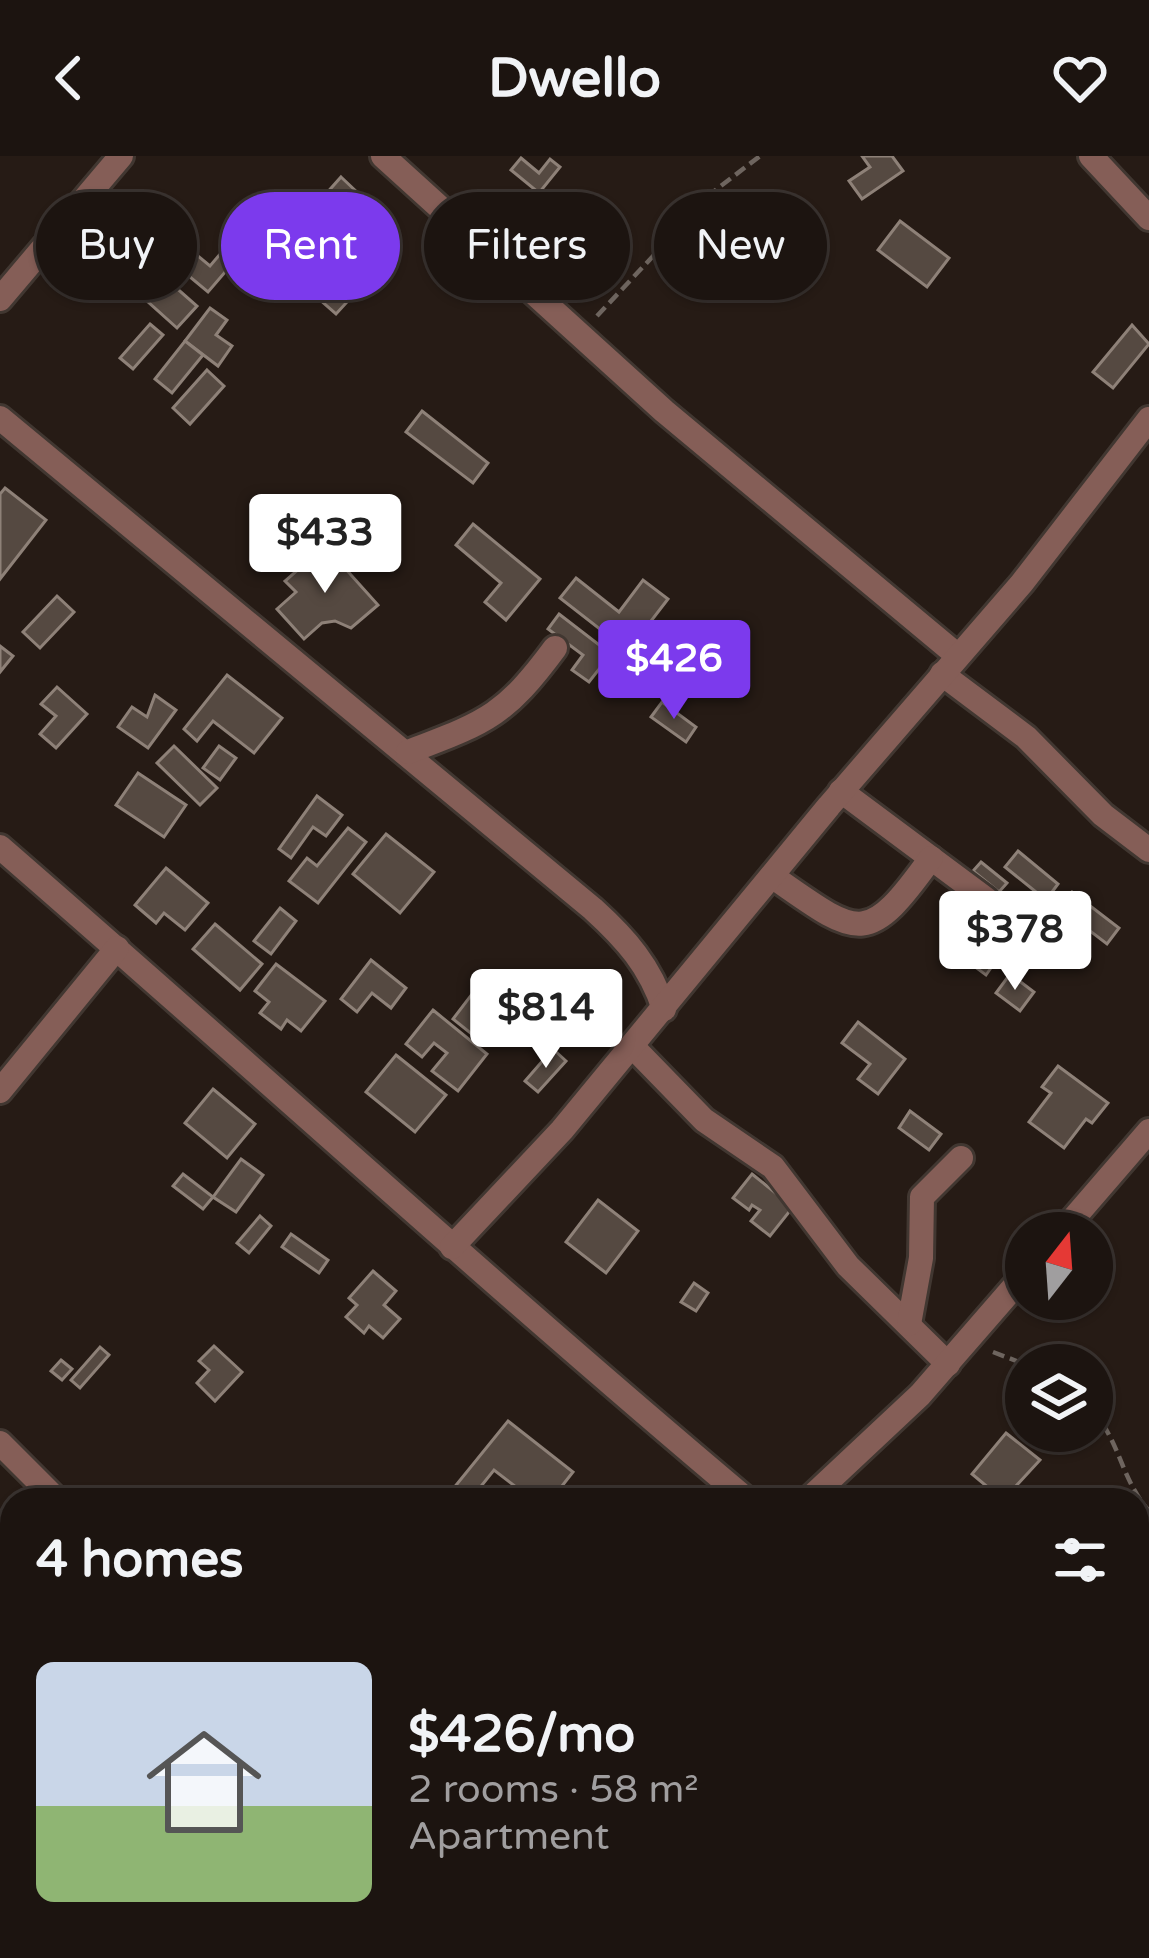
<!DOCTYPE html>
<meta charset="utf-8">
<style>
:root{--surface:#1c1410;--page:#251d19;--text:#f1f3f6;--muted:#a09e9f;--line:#3a3330;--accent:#7c3aed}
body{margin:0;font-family:"Varela Round",sans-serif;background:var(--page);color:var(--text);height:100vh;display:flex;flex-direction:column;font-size:45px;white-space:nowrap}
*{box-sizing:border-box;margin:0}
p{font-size:39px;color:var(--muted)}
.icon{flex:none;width:66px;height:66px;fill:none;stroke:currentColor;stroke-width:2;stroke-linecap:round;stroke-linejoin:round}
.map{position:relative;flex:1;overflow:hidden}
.sheet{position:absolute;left:0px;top:1332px;width:1149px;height:471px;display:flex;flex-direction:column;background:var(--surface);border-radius:36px 36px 0 0;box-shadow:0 3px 9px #0004,0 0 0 3px var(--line)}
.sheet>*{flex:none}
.banner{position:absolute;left:36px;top:36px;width:1077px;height:108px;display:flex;gap:24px}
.needle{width:78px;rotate:17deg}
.tools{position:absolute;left:1005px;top:1056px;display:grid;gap:24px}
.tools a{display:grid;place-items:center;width:108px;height:108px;border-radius:50%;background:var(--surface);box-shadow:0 3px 9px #0004,0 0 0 3px var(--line);font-size:60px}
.price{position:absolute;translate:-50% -102px;padding:0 27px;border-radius:12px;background:#fff;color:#222;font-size:39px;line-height:78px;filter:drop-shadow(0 3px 6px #0008)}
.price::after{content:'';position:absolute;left:50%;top:72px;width:36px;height:27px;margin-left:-18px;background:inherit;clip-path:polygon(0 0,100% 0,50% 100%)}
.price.current{background:var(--accent);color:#fff}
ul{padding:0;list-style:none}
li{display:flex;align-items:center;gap:36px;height:300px;padding:0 36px}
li+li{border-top:3px solid var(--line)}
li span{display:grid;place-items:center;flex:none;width:336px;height:240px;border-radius:18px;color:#555}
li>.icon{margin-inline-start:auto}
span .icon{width:144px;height:144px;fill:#fffc;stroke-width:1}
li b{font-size:51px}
h2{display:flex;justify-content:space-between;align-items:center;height:144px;padding:0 36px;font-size:51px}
.chip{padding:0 42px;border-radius:54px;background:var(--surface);box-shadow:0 3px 9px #0004,0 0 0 3px var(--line);font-size:42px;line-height:108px}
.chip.current{background:var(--accent);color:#fff}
header{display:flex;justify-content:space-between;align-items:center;height:156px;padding:0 36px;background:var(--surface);font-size:54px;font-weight:700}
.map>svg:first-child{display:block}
</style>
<header><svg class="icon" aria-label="back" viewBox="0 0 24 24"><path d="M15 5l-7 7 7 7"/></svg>Dwello<svg class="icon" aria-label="heart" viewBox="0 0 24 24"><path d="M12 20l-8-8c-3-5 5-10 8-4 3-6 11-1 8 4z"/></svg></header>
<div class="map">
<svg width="1149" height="1802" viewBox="0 0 1149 1802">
<rect width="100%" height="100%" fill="#261b15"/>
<!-- building -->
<g fill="#554941" stroke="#8e8178" stroke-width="3">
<path d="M862,0H892L903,15L862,43L849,25L870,11Z"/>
<path d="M521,2L539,17L550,3L560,11L539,37L511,14Z"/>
<path d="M341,21L377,55L352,81L317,48Z"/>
<path d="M301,50L310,58L279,93L326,135L345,114L336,106L355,84L373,100L359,116L368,123L336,158L262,93Z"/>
<path d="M900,65L949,102L927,131L878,94Z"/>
<path d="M232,84L244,94L208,136L166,101L180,85L210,110Z"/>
<path d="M165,122L197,150L177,172L146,144Z"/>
<path d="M210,152L227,164L216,179L232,190L218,210L185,185Z"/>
<path d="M150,168L163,179L133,213L120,202Z"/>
<path d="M1132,169L1149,188L1113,232L1093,216Z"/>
<path d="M185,185L203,199L172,237L155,223Z"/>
<path d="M207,214L224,230L190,268L173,252Z"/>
<path d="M422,255L488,307L473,327L406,276Z"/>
<path d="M5,332L46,364L0,423V338Z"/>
<path d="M473,368L540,423L506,464L485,446L501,427L456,389Z"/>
<path d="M325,390L378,449L351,472L335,465L322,467L304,483L277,453L296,436L285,425Z"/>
<path d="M576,422L619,456L643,424L668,443L628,495L560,442Z"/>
<path d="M57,440L74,456L40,492L23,476Z"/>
<path d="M559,458L611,498L589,526L572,514L583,499L548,473Z"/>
<path d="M0,490L13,500L0,516Z"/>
<path d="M227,519L282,562L254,597L213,565L197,585L184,573Z"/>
<path d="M57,531L87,558L56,592L40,578L56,560L41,548Z"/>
<path d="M155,539L176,554L148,592L118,571L132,551L147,561Z"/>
<path d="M662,546L696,571L686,586L651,561Z"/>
<path d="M174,590L217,632L200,649L157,607Z"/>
<path d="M219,590L236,602L220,624L203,612Z"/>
<path d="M138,617L186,649L164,681L116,649Z"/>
<path d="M317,640L342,659L326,680L313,671L291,702L279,693Z"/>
<path d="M348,672L366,686L318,747L289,725L307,702L317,710Z"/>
<path d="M386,678L434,716L400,757L353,718Z"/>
<path d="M1018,695L1058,728L1046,744L1005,711Z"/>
<path d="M981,706L1007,727L999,736L973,715Z"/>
<path d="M166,712L208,747L185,774L164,757L156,767L135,749Z"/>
<path d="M1072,736L1119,772L1107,788L1060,752Z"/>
<path d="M280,752L296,765L271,798L254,785Z"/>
<path d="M991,767L1012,782L986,819L948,791L966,768L982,780Z"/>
<path d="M215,768L262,808L240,834L193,793Z"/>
<path d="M371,804L406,832L391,852L372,837L357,856L341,843Z"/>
<path d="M276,808L325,845L301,875L287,864L281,873L260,857L269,846L255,835Z"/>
<path d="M1010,818L1034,836L1020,855L996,837Z"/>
<path d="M479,829L509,860L483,887L453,863Z"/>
<path d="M433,854L487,898L458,935L432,915L447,897L434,887L422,901L406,888Z"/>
<path d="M858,866L905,903L878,938L858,923L870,908L842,887Z"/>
<path d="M553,893L566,905L538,936L525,925Z"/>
<path d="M396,899L446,939L415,976L366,936Z"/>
<path d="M1058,910L1108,947L1092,967L1086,963L1064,992L1029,966L1051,937L1042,931Z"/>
<path d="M213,933L255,968L227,1002L185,967Z"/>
<path d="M910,955L941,978L929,994L899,972Z"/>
<path d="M241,1003L263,1019L236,1056L213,1041Z"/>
<path d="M183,1018L213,1041L203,1053L173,1030Z"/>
<path d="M752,1018L793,1051L770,1080L751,1065L760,1054L752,1049L749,1054L733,1042Z"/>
<path d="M598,1044L638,1075L606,1117L566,1086Z"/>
<path d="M260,1060L271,1070L249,1097L237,1087Z"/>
<path d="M291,1078L328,1104L319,1117L282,1091Z"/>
<path d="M373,1115L396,1135L384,1149L400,1163L383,1182L369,1170L364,1177L346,1161L357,1149L349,1142Z"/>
<path d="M694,1127L708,1137L696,1155L681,1146Z"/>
<path d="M214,1190L242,1216L215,1245L197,1227L209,1214L199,1205Z"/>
<path d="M100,1191L109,1199L80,1232L71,1224Z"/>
<path d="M61,1204L72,1213L62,1224L51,1215Z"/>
<path d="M508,1265L573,1316L551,1344H533L494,1314L470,1344H444Z"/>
<path d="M1006,1277L1040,1304L1003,1344L972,1318Z"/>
<path d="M274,1791H322L333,1799L268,1802Z"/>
<path d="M862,1791H891L882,1802H853Z"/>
<path d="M942,1791H980L971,1802H956Z"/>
</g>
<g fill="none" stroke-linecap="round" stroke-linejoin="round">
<defs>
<g id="street">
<path d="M383,0L664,255L958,500"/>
<path d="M1091,0L1149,62"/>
<path d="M0,143L121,0"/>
<path d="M0,262L593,753C626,783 650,810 664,853"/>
<path d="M942,518L1026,581L1103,659L1149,694"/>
<path d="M408,596C486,566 504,561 555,492"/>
<path d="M841,635L986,743"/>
<path d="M0,691C250,908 494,1131 747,1344"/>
<path d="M772,720C860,782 867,791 931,702"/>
<path d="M632,890L704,964L773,1011L848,1110L948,1208"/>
<path d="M0,935L117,792"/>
<path d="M1061,1077L1149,975"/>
<path d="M452,1091L562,974L829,650L1022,427L1149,263"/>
<path d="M909,1168L921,1102L922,1041L961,1002"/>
<path d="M0,1287L57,1344"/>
<path d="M808,1344L920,1239L1026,1117"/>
<path d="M1137,1675L1149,1686"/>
<path d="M645,1791L661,1802"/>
<path d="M200,1802L207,1791"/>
</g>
</defs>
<!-- street casing -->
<use href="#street" stroke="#413731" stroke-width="30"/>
<!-- path -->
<g stroke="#6e655f" stroke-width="4.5" stroke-dasharray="12 6" stroke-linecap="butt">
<path d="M597,160L713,36L760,0"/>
<path d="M993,1196L1027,1209"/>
<path d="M1092,1254C1120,1285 1121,1323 1149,1355"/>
</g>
<!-- street -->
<use href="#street" stroke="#855e57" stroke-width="24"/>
</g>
</svg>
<div class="tools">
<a><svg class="needle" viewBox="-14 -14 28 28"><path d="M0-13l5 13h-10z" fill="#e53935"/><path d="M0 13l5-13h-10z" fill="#a09e9f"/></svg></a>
<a><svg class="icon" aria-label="layers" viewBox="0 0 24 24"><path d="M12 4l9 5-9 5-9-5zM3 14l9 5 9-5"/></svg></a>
</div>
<b class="price" style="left:325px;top:440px">$433</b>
<b class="price current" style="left:674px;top:566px">$426</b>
<b class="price" style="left:1015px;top:837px">$378</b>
<b class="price" style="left:546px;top:915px">$814</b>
<div class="banner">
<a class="chip">Buy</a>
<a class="chip current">Rent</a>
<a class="chip">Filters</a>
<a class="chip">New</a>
</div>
<section class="sheet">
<h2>4 homes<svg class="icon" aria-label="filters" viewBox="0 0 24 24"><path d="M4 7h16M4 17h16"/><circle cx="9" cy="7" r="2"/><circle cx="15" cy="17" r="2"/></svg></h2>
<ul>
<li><span style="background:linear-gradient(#c9d6e8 60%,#8fb573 0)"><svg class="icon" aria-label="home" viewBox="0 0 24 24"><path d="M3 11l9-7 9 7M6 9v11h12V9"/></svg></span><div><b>$426/mo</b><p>2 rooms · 58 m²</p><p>Apartment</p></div></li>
</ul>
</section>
</div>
